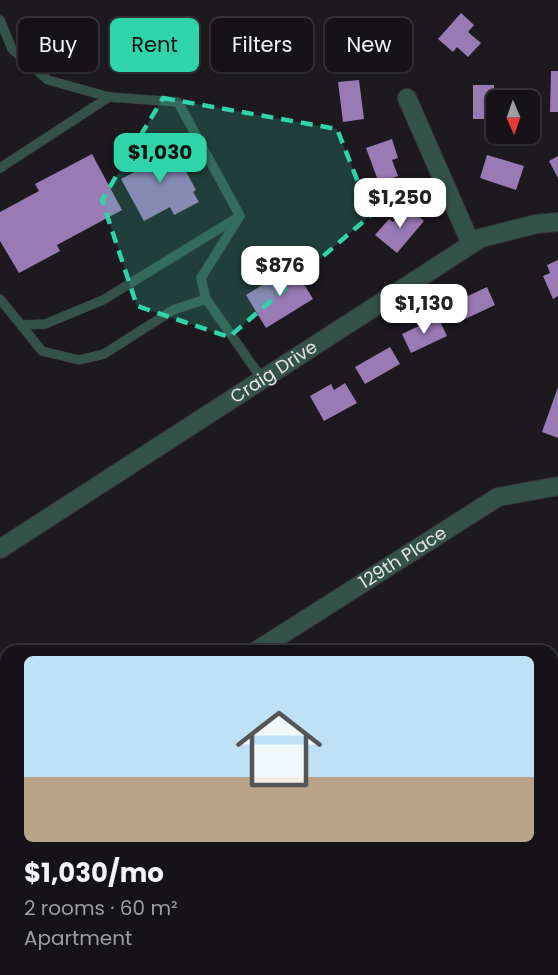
<!DOCTYPE html>
<meta charset="utf-8">
<style>
:root{--surface:#151317;--page:#1e1c20;--text:#f1f3f6;--muted:#9d9ea1;--line:#343236;--accent:#30d4aa}
body{margin:0;font-family:Poppins,sans-serif;background:var(--page);color:var(--text);height:100vh;display:flex;flex-direction:column;font-size:22px;white-space:nowrap}
*{box-sizing:border-box;margin:0}
p{font-size:20px;color:var(--muted)}
.icon{flex:none;width:33px;height:33px;fill:none;stroke:currentColor;stroke-width:2;stroke-linecap:round;stroke-linejoin:round}
.map{position:relative;flex:1;overflow:hidden}
.panel{position:absolute;left:0px;top:645px;width:558px;height:330px;display:flex;flex-direction:column;background:var(--surface);border-radius:18px 18px 0 0;box-shadow:0 2px 4px #0004,0 0 0 2px var(--line)}
.panel>*{flex:none}
.top-card{position:absolute;left:18px;top:18px;width:522px;height:54px;display:flex;gap:12px}
.needle{width:39px;rotate:178deg}
.tools{position:absolute;left:486px;top:90px;display:grid;gap:12px}
.tools a{display:grid;place-items:center;width:54px;height:54px;border-radius:9px;background:var(--surface);box-shadow:0 2px 4px #0004,0 0 0 2px var(--line);font-size:30px}
.price{position:absolute;translate:-50% -51px;padding:0 14px;border-radius:12px;background:#fff;color:#222;font-size:20px;line-height:39px;filter:drop-shadow(0 2px 3px #0008)}
.price::after{content:'';position:absolute;left:50%;top:36px;width:18px;height:14px;margin-left:-9px;background:inherit;clip-path:polygon(0 0,100% 0,50% 100%)}
.price.on{background:var(--accent);color:#111}
ul{padding:0;list-style:none}
li{display:grid;align-content:center;gap:12px;height:318px;padding:0 24px}
li span{display:grid;place-items:center;height:186px;border-radius:9px;color:#555}
li>.icon{margin-inline-start:auto}
span .icon{width:108px;height:108px;fill:#fffc;stroke-width:1}
li b{font-size:26px}
.pill{padding:0 21px;border-radius:9px;background:var(--surface);box-shadow:0 2px 4px #0004,0 0 0 2px var(--line);font-size:21px;line-height:54px}
.pill.on{background:var(--accent);color:#111}
.map>svg:first-child{display:block}
</style>
<div class="map">
<svg width="558" height="975" viewBox="0 0 558 975">
<rect width="100%" height="100%" fill="#1c191f"/>
<!-- building -->
<g fill="#9a7ab5">
<path d="M461,13L474,25L468,32L481,43L468,57L457,47L453,52L438,39Z"/>
<path d="M405,20L410,35L365,52L359,35L369,31L367,25L379,21L381,28Z"/>
<path d="M551,71H558V112H550Z"/>
<path d="M359,80L364,119L343,122L338,82Z"/>
<rect x="473" y="85" width="21" height="34"/>
<path d="M392,139L398,158L392,160L398,176L379,183L366,148Z"/>
<path d="M164,144L168,152L174,149L196,190L193,192L199,202L174,215L170,207L144,221L121,179L142,168L137,158Z"/>
<path d="M92,154L122,210L57,245L60,251L19,273L0,241V212L39,191L35,184Z"/>
<path d="M487,155L524,166L516,190L480,178Z"/>
<path d="M558,156V178L549,161Z"/>
<path d="M407,206L424,221L397,253L375,235L389,219L393,222Z"/>
<path d="M558,260V296L553,299L543,276L550,273L547,265Z"/>
<path d="M293,266L313,299L266,328L246,295Z"/>
<path d="M487,287L495,305L461,321L453,303Z"/>
<path d="M438,317L447,336L411,353L402,334Z"/>
<path d="M390,347L400,364L365,384L355,367Z"/>
<path d="M345,383L357,403L324,421L310,396L331,384L334,390Z"/>
<path d="M558,387V438L542,432Z"/>
<path d="M0,956H6V969H107V975H0Z"/>
<path d="M124,969H250V975H123Z"/>
<rect x="261" y="969" width="139" height="6"/>
<path d="M422,969L464,970V975H421Z"/>
<path d="M478,969L529,971V969H546L558,971V975H477Z"/>
</g>
<g fill="none" stroke-linecap="round" stroke-linejoin="round">
<defs>
<g id="lane">
<path d="M0,20L12,49L48,80L109,97L178,102L240,216L103,300L45,324L21,325L0,299"/>
<path d="M0,168L109,97"/>
<path d="M238,219L201,278L206,299L262,379"/>
<path d="M21,325L42,351L79,360L104,354L173,310L206,299"/>
<path d="M0,924H6"/>
<path d="M552,933H558"/>
</g>
<g id="street">
<path d="M407,98L471,244"/>
<path id="s1" d="M0,549L481,238L536,224L558,222"/>
<path id="s2" d="M256,651L498,497L558,486"/>
<path d="M0,790H6"/>
<path d="M552,802H558"/>
</g>
</defs>
<!-- lane casing -->
<use href="#lane" stroke="#38353b" stroke-width="10"/>
<!-- street casing -->
<use href="#street" stroke="#38353b" stroke-width="20"/>
<!-- lane -->
<use href="#lane" stroke="#345348" stroke-width="9"/>
<!-- street -->
<use href="#street" stroke="#345348" stroke-width="18"/>
</g>
<!-- marked area -->
<path fill="#30d4aa" fill-opacity="0.2" stroke="#30d4aa" stroke-width="4.5" stroke-dasharray="12 8" stroke-linejoin="round" d="M163,98L337,129L371,215L229,337L137,306L102,200Z"/>
<g text-anchor="middle" stroke-width="6" stroke-linejoin="round" paint-order="stroke">
<!-- street labels -->
<g font-size="18" fill="#e5e3e7" stroke="#060507">
<text dy="6" stroke="none"><textPath href="#s1" startOffset="326">Craig Drive</textPath></text>
<text dy="6" stroke="none"><textPath href="#s2" startOffset="174">129th Place</textPath></text>
</g>
</g>
</svg>
<div class="tools">
<a><svg class="needle" viewBox="-14 -14 28 28"><path d="M0-13l5 13h-10z" fill="#e53935"/><path d="M0 13l5-13h-10z" fill="#9d9ea1"/></svg></a>
</div>
<b class="price on" style="left:160px;top:184px">$1,030</b>
<b class="price" style="left:400px;top:229px">$1,250</b>
<b class="price" style="left:280px;top:297px">$876</b>
<b class="price" style="left:424px;top:335px">$1,130</b>
<div class="top-card">
<a class="pill">Buy</a>
<a class="pill on">Rent</a>
<a class="pill">Filters</a>
<a class="pill">New</a>
</div>
<section class="panel">
<ul>
<li><span style="background:linear-gradient(#bfe0f5 65%,#b9a48a 0)"><svg class="icon" aria-label="home" viewBox="0 0 24 24"><path d="M3 11l9-7 9 7M6 9v11h12V9"/></svg></span><div><b>$1,030/mo</b><p>2 rooms · 60 m²</p><p>Apartment</p></div></li>
</ul>
</section>
</div>
